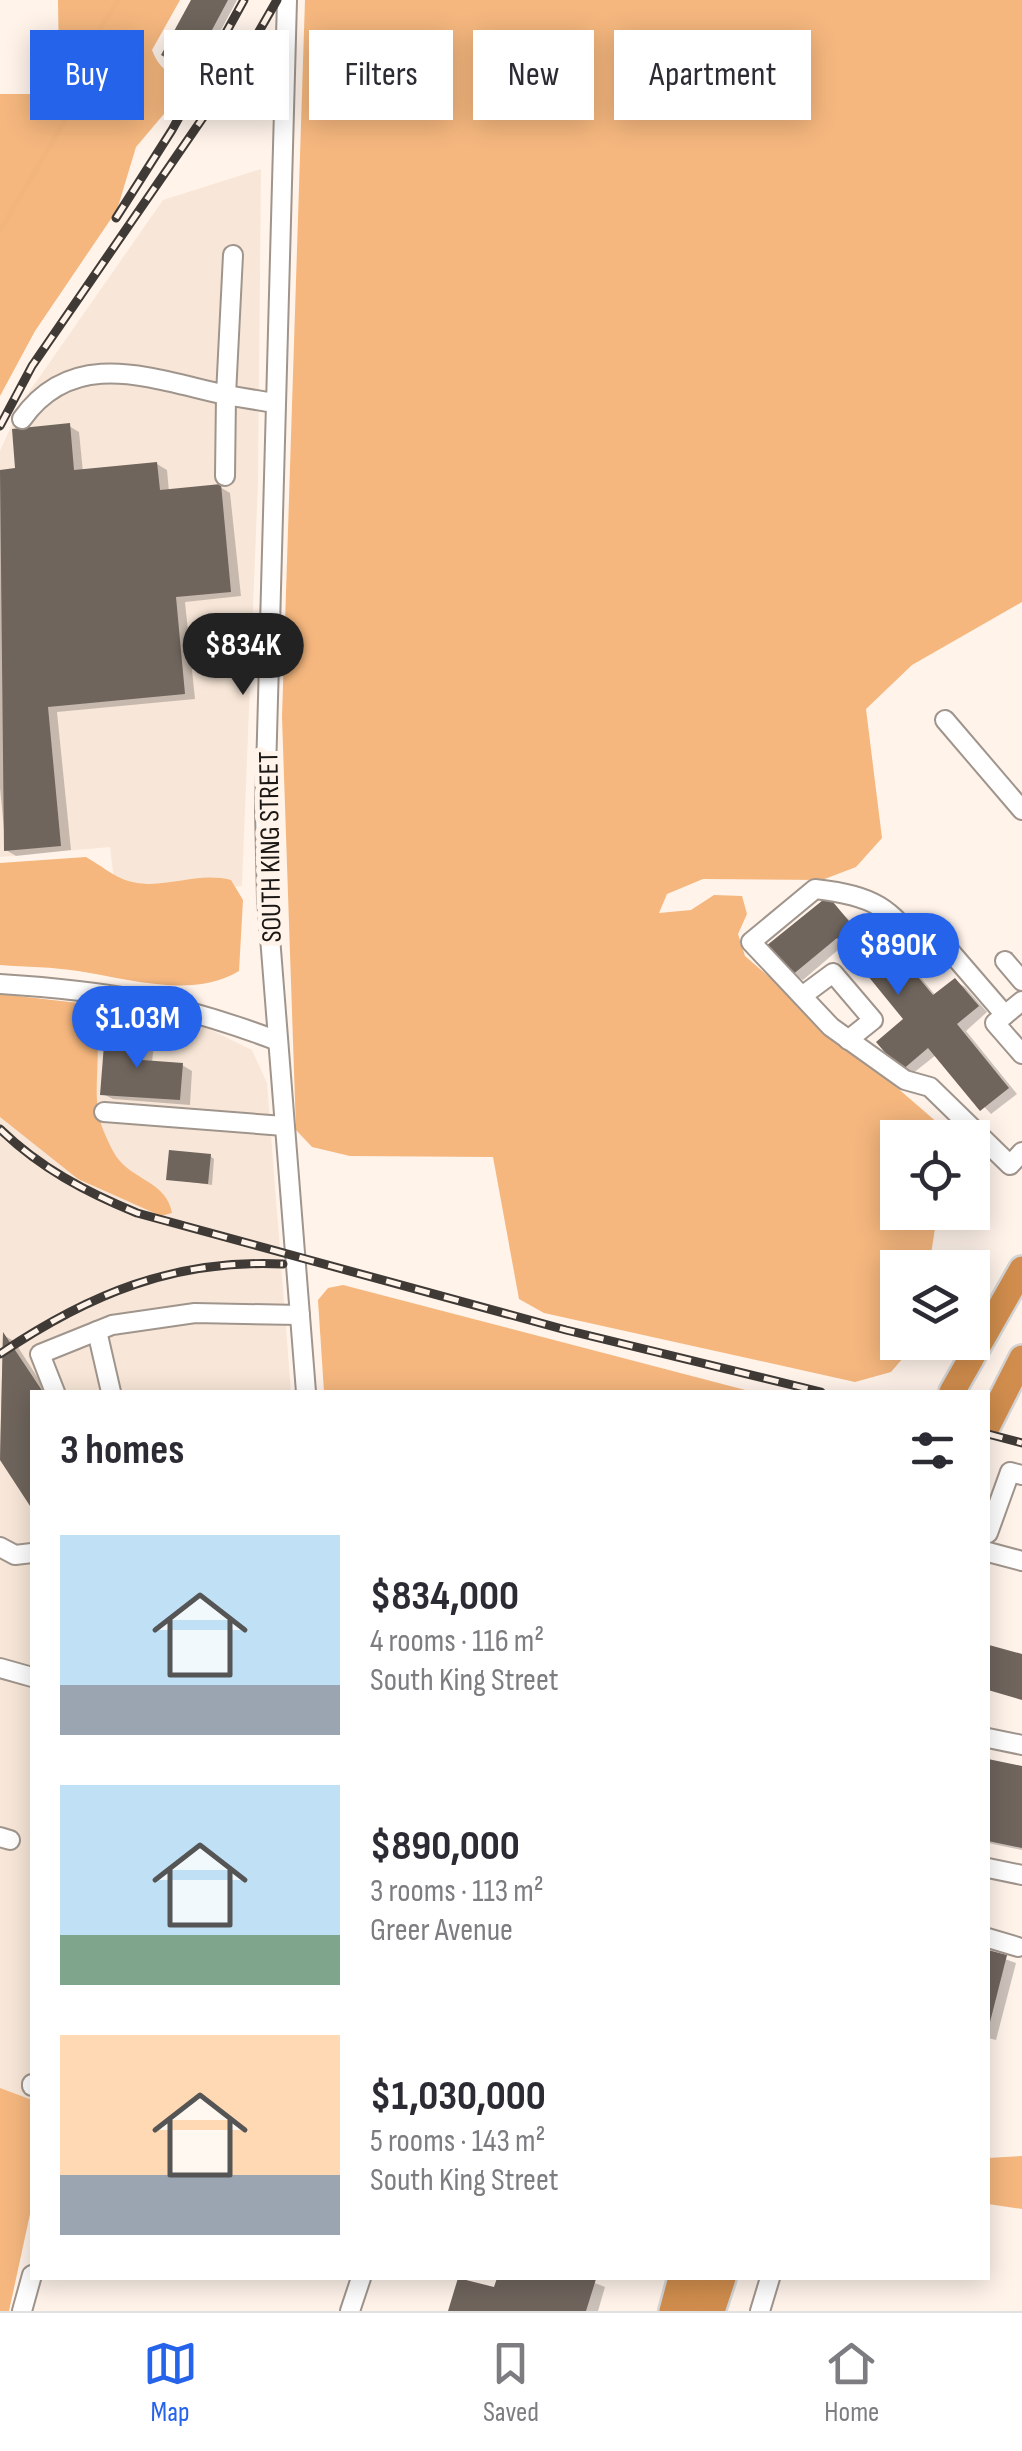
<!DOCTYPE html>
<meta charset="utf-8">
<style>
:root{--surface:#fff;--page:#f7f7f7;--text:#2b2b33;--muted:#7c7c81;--line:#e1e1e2;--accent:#2563eb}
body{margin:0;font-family:"Sofia Sans Condensed",sans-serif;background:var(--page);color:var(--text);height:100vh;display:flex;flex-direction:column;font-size:38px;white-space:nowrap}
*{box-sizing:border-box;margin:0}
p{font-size:32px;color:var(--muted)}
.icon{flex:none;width:55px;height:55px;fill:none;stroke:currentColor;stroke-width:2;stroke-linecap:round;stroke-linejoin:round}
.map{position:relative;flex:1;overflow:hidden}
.drawer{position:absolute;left:30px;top:1390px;width:960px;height:890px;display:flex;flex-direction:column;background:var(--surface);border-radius:0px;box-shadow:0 5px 25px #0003}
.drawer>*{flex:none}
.top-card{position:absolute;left:30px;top:30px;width:962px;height:90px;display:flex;gap:20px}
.controls{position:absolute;left:880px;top:1120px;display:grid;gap:20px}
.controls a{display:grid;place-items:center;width:110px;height:110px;border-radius:0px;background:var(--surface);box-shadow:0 5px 25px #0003;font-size:50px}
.price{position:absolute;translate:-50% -85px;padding:0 22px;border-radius:35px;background:var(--accent);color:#fff;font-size:32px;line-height:65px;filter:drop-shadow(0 2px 5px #0008)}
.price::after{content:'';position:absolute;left:50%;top:60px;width:30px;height:22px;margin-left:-15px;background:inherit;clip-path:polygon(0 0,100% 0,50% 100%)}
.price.selected{background:#222;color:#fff}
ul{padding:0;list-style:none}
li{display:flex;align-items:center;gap:30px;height:250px;padding:0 30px}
li span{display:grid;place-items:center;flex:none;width:280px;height:200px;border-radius:0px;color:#555}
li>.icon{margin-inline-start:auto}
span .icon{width:120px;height:120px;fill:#fffc;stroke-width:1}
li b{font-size:42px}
h2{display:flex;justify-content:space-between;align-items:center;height:120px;padding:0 30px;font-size:42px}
.pill{padding:0 35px;border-radius:0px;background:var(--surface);box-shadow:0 5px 25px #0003;font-size:35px;line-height:90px}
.pill.selected{background:var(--accent);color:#fff}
.menu{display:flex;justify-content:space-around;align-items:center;height:140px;border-top:2px solid var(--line);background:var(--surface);font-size:28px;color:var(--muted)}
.menu a{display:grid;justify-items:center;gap:5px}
.menu .selected{color:var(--accent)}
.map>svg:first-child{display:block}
</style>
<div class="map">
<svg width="1022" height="2311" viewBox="0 0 1022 2311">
<rect width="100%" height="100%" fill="#fff3ea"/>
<!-- built -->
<g fill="#f8e7d8">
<path d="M261,169L258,482L242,886L116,898L110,847L0,857V451L22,402L163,200Z"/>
<path d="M0,996L135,1007L207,1028L252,1050L267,1083L291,1392H32V2146L0,2255Z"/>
</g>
<!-- forest -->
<g fill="#f5b77e">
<path d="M58,0H180L152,50C162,76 175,71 185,89L136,147L117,210L35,331L0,396V94H31L59,67Z"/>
<path d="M305,0H1022V602L912,665L866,709L882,838L856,867L822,880L703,879L667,894L659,913L691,910L714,895L742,896L747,914L738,934L745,956L954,1137L898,1138V1212L949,1213L936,1222L929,1267L898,1268V1342L916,1343L891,1372L855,1382L544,1313L519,1299L493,1157L350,1156L312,1147L296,1130L282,717Z"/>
<path d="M86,857C99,864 114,877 128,881C163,891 195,871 231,880L243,900L239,971C193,999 129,979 78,971C53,967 26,967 0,965V863Z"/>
<path d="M0,994L87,1004C110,1043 86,1091 104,1132C108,1141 113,1153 119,1160C135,1180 167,1183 172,1213L161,1216L78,1179L0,1117Z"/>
<path d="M343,1285L753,1392H324L318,1300L328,1288Z"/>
<path d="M0,2088L32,2100V2205L9,2311H0Z"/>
<path d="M1022,2156V2209L988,2204V2158Z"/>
</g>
<!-- shadow -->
<g fill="#0003">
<path d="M193,0H237L198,73L164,54Z"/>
<path d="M69,426L79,432L83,472L157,464L167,470L169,492L220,487L230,493L241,596L185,602L195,699L57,712L71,850L16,856L6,850L0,788V472L18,470Z"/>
<path d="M828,899L856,927L867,919L877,925L936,996L955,981L965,987L987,1012L966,1031L1017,1094L991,1114L936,1055L912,1074L902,1069L907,1020L845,944L803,980L792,974Z"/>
<path d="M144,1037L154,1043L152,1063L182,1065L192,1071L190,1105L113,1099L103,1094Z"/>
<path d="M210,1156L214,1159L212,1185L169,1179Z"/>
<path d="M3,1335L14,1341L47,1392H32V1505L0,1455Z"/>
<path d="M988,1761L1022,1768V1850L988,1843Z"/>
<path d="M988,1953L1016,1963L996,2040L988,2038Z"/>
<path d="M500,2278H582L605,2287L598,2311H451L496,2290Z"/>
</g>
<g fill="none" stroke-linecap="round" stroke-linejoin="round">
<!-- stream -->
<path stroke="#f2b57c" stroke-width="5" d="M0,231L68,115L83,56L118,0"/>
</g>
<!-- building -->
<g fill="#6f655d">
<path d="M191,0H228L190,71L161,55Z"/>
<path d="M70,423L74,470L157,462L160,490L221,484L231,592L176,597L185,694L48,707L61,846L4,851L0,470L15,468L12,429Z"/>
<path d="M828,896L853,926L867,916L933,995L955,978L979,1006L957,1024L1009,1088L980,1111L928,1048L901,1071L876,1042L903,1019L837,938L791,976L766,946Z"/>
<path d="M105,1032L144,1035L142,1060L183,1063L180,1100L100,1095Z"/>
<path d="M169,1150L211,1154L208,1184L166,1180Z"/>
<path d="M3,1332L43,1392H32V1509L0,1460Z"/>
<path d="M989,1645L1022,1654V1700L988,1690Z"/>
<path d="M988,1759L1022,1766V1848L988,1841Z"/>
<path d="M988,1950L1007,1955L989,2026H988Z"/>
<path d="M458,2278L494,2287L497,2278L596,2279L586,2311H448Z"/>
</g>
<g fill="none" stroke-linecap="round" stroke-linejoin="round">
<defs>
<g id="minor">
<path d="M287,0L265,809L267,899L306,1392"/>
<path d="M22,419C74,346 152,379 226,395L233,255"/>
<path d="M225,476L226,395L274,403"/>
<path d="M945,720L1022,810"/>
<path d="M1005,961L1022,981"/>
<path d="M0,984C109,991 175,1002 278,1041"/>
<path d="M802,996L833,973L873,1020L848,1040"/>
<path d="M1022,1001L995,1023L1022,1054"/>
<path d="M1005,1015L949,950L935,964C890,912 886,897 815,889L751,942L831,1027L905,1080L930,1087L1010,1165L1022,1152"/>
<path d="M104,1112L284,1126"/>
<path d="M97,1331L111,1392"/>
<path d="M55,1392L40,1354L112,1325L195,1313L300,1315"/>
<path d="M988,1533L1010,1472L1022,1475"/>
<path d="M0,1547L15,1555L32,1553"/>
<path d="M988,1552L1022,1561"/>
<path d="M0,1668L32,1677"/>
<path d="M988,1738L1022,1745"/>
<path d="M0,1837L10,1840"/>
<path d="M988,1868L1022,1875"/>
<path d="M988,1938L1018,1947"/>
<path d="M32,2086V2084"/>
<path d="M22,2311L32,2275"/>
<path d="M350,2311L361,2278"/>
<path d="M760,2311L770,2278"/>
</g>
<g id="highway">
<path d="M952,1392L1022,1269"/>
<path d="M988,1425L1022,1358"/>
<path d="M672,2311L681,2278"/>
<path d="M694,2311L702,2278"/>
<path d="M712,2311L723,2278"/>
</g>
</defs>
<!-- minor casing -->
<use href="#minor" stroke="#a0958c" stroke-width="22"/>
<!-- highway casing -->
<use href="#highway" stroke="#d6d5d5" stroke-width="30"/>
<!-- minor -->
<use href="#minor" stroke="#fff" stroke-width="18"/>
<!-- highway -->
<use href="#highway" stroke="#d08d4d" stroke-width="25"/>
<defs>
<g id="rail">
<path d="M116,218L172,130L244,0"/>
<path d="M0,426L32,366L242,61L277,0"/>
<path d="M0,1129C40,1168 86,1192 137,1213L566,1330L821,1392"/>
<path d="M0,1354C89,1294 174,1259 283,1264"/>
<path d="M988,1434L1022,1443"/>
</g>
</defs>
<!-- rail casing -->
<use href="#rail" stroke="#403a36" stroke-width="9"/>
<!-- rail -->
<use href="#rail" stroke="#fff3ea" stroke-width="5" stroke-dasharray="15" stroke-linecap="butt"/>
</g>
<g text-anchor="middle" stroke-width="10" stroke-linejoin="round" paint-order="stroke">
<!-- street labels -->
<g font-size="28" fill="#1b1714" stroke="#fff3ea">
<text transform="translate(269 847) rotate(-91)" y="10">SOUTH KING STREET</text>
</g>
</g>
</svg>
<div class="controls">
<a><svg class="icon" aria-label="locate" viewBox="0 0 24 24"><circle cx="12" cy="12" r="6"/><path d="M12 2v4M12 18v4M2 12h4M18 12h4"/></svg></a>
<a><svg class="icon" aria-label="layers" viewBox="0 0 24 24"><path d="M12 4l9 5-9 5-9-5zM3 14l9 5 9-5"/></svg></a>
</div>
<b class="price selected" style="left:243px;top:698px">$834K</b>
<b class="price" style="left:898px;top:998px">$890K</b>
<b class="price" style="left:137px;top:1071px">$1.03M</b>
<div class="top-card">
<a class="pill selected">Buy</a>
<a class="pill">Rent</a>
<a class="pill">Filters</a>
<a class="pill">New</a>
<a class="pill">Apartment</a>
</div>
<section class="drawer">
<h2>3 homes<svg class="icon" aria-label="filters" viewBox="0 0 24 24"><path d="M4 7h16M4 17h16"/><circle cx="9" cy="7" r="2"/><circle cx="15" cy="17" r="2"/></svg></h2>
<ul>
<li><span style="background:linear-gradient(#bfe0f5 75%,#9aa5b1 0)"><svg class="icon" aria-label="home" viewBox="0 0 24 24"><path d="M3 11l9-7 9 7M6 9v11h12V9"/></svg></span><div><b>$834,000</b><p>4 rooms · 116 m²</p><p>South King Street</p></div></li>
<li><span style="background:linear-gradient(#bfe0f5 75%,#7fa58c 0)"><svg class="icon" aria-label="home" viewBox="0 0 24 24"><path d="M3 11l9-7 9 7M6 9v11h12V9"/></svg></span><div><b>$890,000</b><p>3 rooms · 113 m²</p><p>Greer Avenue</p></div></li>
<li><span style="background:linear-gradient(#ffd9b3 70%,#9aa5b1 0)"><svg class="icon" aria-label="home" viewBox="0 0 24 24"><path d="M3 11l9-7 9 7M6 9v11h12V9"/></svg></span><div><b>$1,030,000</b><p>5 rooms · 143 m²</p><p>South King Street</p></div></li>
</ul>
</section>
</div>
<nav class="menu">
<a class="selected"><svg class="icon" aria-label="map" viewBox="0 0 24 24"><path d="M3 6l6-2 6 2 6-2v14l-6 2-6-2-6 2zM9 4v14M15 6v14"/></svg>Map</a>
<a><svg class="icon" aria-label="saved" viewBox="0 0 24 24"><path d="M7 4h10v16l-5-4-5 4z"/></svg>Saved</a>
<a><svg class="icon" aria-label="home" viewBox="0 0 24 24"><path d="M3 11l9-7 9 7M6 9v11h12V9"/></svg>Home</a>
</nav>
